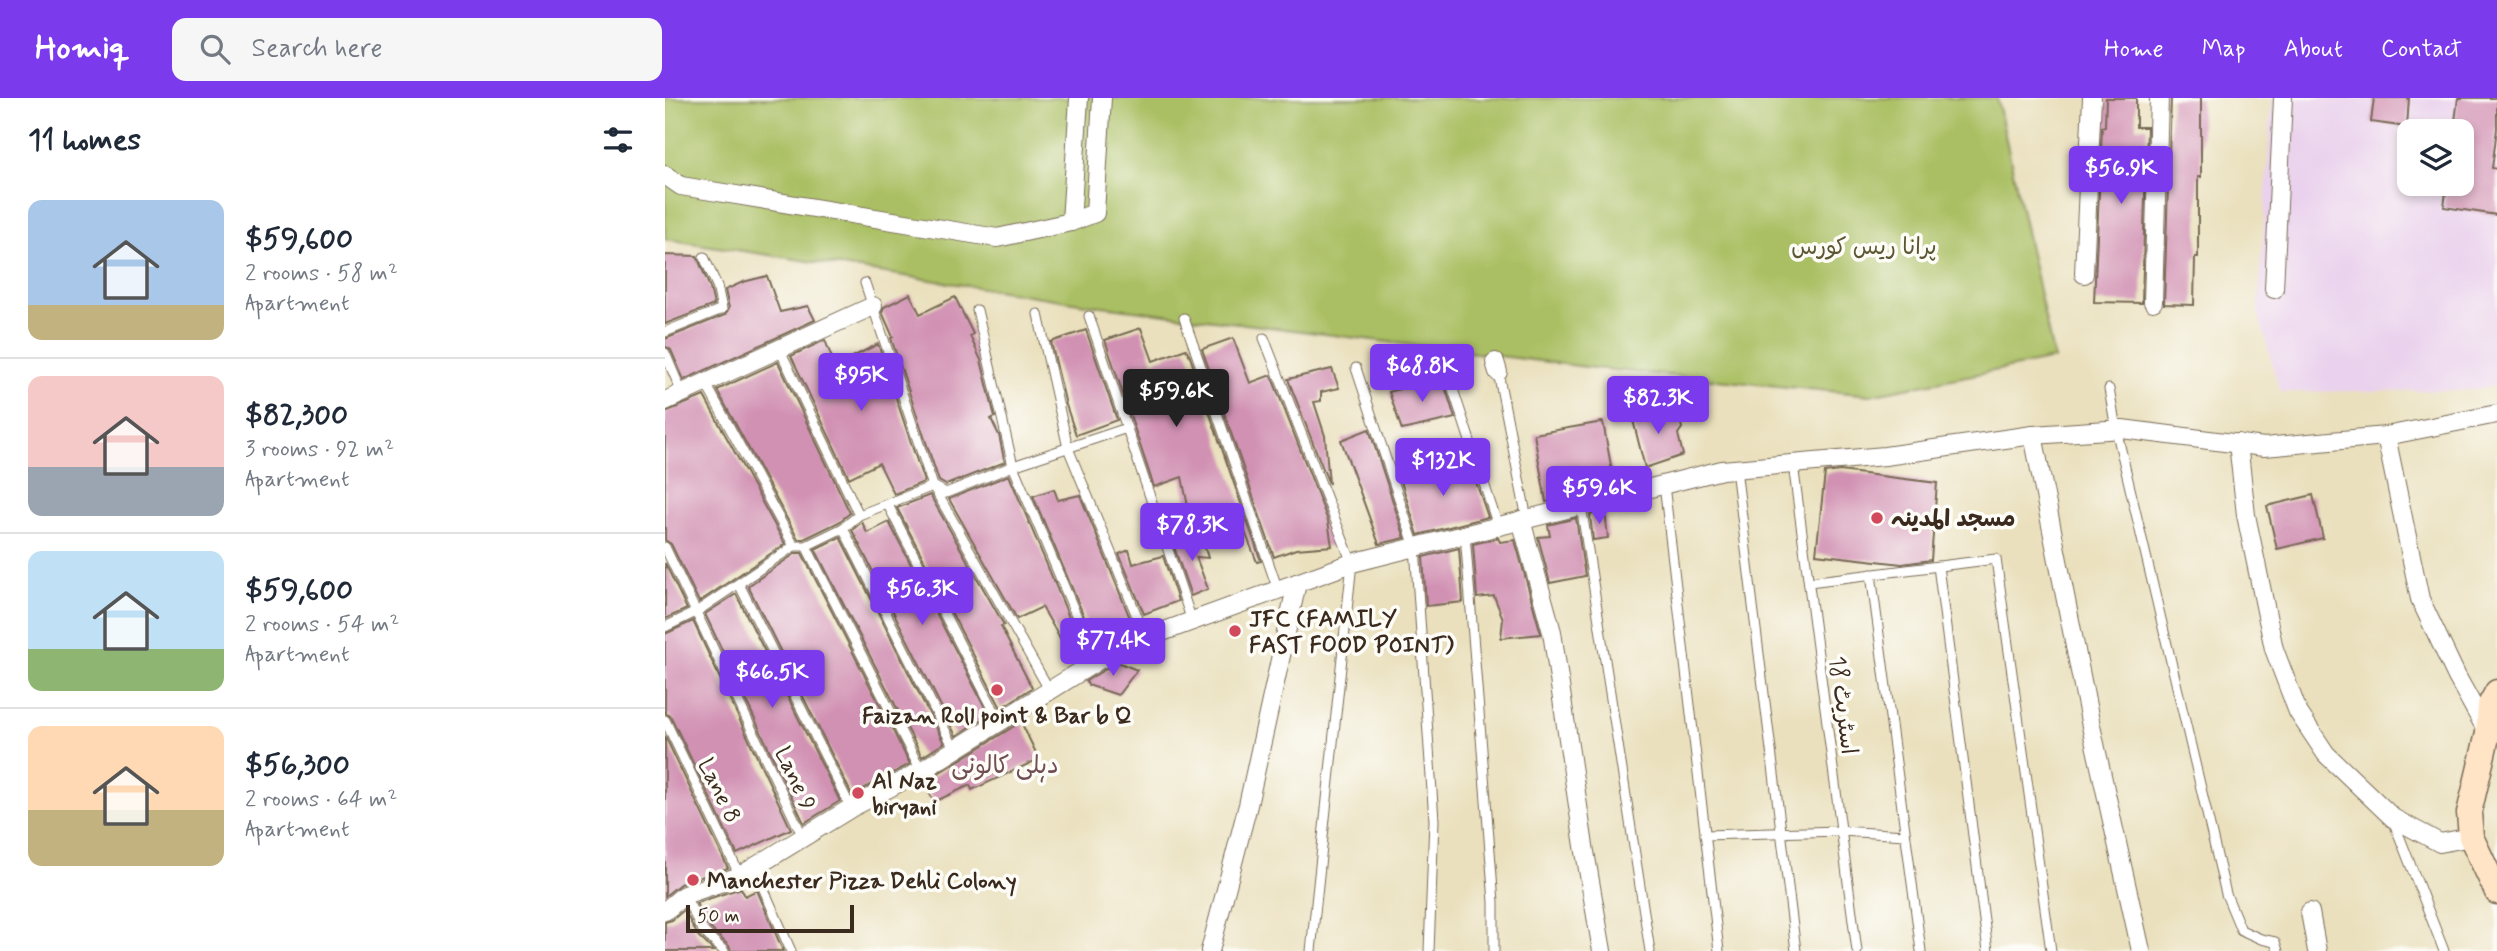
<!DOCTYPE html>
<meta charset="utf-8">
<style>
:root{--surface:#fff;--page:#f6f6f7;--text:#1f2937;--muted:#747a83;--line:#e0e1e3;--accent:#7c3aed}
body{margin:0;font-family:Mynerve,"Playpen Sans Arabic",sans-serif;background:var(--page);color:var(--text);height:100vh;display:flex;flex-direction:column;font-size:26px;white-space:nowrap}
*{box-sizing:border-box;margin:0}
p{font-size:23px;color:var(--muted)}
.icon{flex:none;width:38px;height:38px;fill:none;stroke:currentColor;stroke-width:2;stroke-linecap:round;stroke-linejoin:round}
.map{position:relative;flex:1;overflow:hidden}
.details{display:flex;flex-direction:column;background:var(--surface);width:665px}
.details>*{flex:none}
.controls{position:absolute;left:1732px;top:21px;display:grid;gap:14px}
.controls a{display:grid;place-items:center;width:77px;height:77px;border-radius:14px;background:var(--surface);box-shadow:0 4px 10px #0003;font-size:35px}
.scale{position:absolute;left:21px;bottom:18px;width:168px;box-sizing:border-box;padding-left:7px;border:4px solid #3b2a1e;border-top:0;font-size:19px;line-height:24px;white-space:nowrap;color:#3b2a1e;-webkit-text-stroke:5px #fdfcf7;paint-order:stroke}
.price{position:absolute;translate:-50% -60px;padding:0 16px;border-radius:7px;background:var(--accent);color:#fff;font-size:23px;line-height:46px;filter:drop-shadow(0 2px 4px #0008)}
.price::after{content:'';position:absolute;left:50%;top:42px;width:21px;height:16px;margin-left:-10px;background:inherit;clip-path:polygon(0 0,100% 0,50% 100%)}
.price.active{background:#222;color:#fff}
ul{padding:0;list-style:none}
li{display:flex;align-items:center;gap:21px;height:175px;padding:0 28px}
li+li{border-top:2px solid var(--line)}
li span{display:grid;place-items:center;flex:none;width:196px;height:140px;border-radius:14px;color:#555}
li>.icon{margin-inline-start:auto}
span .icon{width:84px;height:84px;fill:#fffc;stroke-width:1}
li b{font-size:30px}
h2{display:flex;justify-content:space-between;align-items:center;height:84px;padding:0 28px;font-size:30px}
header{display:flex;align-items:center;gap:42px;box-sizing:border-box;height:98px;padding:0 35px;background:var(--accent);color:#fff}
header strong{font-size:33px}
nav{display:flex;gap:38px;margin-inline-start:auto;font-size:24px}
.search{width:490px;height:63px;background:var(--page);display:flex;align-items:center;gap:18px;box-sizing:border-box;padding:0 24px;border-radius:14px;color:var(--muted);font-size:26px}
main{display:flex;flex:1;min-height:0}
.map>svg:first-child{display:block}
</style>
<header>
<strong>Homiq</strong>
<div class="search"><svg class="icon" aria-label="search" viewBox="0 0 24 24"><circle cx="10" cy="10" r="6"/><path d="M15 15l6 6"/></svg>Search here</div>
<nav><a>Home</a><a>Map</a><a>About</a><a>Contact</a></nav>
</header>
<main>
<section class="details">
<h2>11 homes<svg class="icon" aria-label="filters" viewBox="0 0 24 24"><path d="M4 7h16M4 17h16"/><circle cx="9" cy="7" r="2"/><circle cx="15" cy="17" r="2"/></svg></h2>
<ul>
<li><span style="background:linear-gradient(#a9c7e8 75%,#c2b280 0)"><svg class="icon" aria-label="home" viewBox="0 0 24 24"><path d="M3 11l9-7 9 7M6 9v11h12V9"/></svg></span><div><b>$59,600</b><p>2 rooms · 58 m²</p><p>Apartment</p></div></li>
<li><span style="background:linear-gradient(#f6c9c9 65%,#9aa5b1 0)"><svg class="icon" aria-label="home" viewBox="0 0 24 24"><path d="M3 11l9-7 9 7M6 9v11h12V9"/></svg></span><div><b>$82,300</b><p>3 rooms · 92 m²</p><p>Apartment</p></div></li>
<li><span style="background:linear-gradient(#bfe0f5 70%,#8fb573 0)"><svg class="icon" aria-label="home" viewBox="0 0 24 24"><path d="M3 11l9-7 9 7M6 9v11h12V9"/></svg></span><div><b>$59,600</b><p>2 rooms · 54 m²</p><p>Apartment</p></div></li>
<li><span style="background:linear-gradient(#ffd9b3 60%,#c2b280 0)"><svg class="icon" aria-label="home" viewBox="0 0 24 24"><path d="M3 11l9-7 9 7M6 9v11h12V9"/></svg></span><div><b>$56,300</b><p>2 rooms · 64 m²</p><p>Apartment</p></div></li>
</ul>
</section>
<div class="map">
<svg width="1832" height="853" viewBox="0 0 1832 853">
<rect width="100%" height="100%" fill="#fdfcf7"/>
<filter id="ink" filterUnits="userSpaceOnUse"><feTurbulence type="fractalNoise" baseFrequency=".0143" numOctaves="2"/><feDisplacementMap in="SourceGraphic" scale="14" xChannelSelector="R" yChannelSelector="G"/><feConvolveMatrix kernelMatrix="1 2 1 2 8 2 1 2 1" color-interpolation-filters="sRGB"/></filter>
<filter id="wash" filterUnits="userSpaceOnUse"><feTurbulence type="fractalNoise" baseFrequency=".00686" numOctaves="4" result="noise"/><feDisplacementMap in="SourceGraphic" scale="28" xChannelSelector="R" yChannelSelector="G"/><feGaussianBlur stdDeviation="1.57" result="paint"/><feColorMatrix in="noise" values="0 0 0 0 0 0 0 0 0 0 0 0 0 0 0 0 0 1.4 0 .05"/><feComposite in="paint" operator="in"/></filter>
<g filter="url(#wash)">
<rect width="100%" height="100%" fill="#eae0bd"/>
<!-- built -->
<path fill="#ead1ed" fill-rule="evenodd" d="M1607,0H1832V288L1800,292L1615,294L1593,214ZM1745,33H1797V86H1745Z"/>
<!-- green -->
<path fill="#aabf64" stroke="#727441" stroke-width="2" d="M0,0H1332L1389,261L1205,297L929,270L421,206L0,141Z"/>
<g id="blocks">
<!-- building -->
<g fill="#d191b3">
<path d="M1441,0H1471V29H1482L1477,205L1429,204L1437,29L1440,28Z"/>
<path d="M1506,0H1536V79H1533V159H1530L1529,207L1499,206Z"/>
<path d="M1709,0H1744L1742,29L1706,24Z"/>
<path d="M1793,0H1832V31L1827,70L1832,71V117L1779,109L1782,86H1797V32L1789,31Z"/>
<path d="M0,157L32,158L45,190L49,207L0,226Z"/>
<path d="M102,178L115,214L143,208L150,222L19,282L6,252L0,248V241L60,217L64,210L60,192L78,184Z"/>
<path d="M245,196L255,216L290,199L308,236L305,238L316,262L330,319L326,321L334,337L339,361L340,364L281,387L274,383L226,240L228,239L217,214L219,209Z"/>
<path d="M476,230L488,263L521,251L524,256L596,463L592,464L573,416L527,428L517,379L489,389L440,242Z"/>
<path d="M421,232L452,322L411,337L401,307L386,244Z"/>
<path d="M568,240L585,285L606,277L663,423L667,448L631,451L609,459L537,251Z"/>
<path d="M160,242L170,268L213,246L259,384L229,396L214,365L184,380L126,258Z"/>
<path d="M113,264L185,415L174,424L139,441H133L52,292Z"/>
<path d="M667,271L674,290L656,294V303L649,304L660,338L664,386L623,281Z"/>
<path d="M777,279L790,320L737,332L724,294Z"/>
<path d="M39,298L120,446L34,504L6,446L0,442V314Z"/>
<path d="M989,312L990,316L1012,312L1017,330L1013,336L1018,357L980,370L967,318Z"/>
<path d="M938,324L949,384L937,386V390L881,404L869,336Z"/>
<path d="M704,331L740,440L714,446L676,342Z"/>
<path d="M804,364L823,419L753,437L734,377L763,369L769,378Z"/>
<path d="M1175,373L1272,385L1266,462L1237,466L1151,456L1160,375Z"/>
<path d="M344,377L420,557L409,564L377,509L352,521L284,401Z"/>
<path d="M389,391L393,402L415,397L465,520L445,526L454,538L432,549L368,398Z"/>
<path d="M265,397L339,527L336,528L341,539L367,590L336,610L232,410Z"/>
<path d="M1648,397L1658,440L1612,451L1602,408Z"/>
<path d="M940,413L943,440L928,442L925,417Z"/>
<path d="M911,420L920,478L885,485L873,439L885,438L883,427Z"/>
<path d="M197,424L202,435L224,424L324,617L291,638L187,432Z"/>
<path d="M175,439L279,645L257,659L150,451Z"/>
<path d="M537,440L543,460L531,459L543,491L526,498L507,443Z"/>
<path d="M833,440L835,444L850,442L876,536L836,540L838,521L829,498L812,500L808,446Z"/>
<path d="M794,450L798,504L761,508L758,459Z"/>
<path d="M464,452L468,466L498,458L513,503L479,516L454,456Z"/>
<path d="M131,455H137L245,666L187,697L83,488Z"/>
<path d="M0,465L22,511L0,521Z"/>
<path d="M71,496L175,703L139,725L40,516Z"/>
<path d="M28,523L126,731L72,756L6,619L0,615V536Z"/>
<path d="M452,564L472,572L453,597L423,587L421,583Z"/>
<path d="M356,624L374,661L307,692L305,687L269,704L259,684Z"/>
<path d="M0,638L63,770L15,786L0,798Z"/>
<path d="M76,790L80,798L92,792L118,853H66L64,848L45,830L31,805Z"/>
<path d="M19,812L33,838L49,853H0V824L7,822Z"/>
</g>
</g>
</g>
<g filter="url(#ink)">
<use href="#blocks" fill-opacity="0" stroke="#786a56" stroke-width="2"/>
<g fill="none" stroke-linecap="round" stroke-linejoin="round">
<defs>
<g id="lane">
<path d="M200,185L268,388L385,593"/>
<path d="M312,212L348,368L431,564"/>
<path d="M373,216L403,350L481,540"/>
<path d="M424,218L527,523"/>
<path d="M519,220L613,492"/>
<path d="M0,234L57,211L52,188L39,159"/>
<path d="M599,240L687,465L646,853"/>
<path d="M114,250L194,417"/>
<path d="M0,255L17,295"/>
<path d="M691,270L750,449L769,722L764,853"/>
<path d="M833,274L862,421"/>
<path d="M784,279L833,428"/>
<path d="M40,284L129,448"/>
<path d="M1444,291L1451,331L1561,796L1576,832L1596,841L1610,844L1613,853"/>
<path d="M1128,366L1192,853"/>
<path d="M1071,371L1131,853"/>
<path d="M999,387L1054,853"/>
<path d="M223,407L335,624"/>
<path d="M916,407L985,853"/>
<path d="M178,430L290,652"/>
<path d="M800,436L829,804V853"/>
<path d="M141,448L256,673"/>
<path d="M0,449L138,739"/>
<path d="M1273,468L1323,853"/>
<path d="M1206,476L1256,853"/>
<path d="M1144,484L1331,461L1386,853"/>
<path d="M74,486L186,710"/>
<path d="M0,529L31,514L129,448H141L178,430L194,417L268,388L281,395L348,368L462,330"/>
<path d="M0,622L75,778"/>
<path d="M1728,722L1779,853"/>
<path d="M1040,737L1176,733L1240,737"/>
<path d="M89,769L126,853"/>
<path d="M19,797L39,834L59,853"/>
</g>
<g id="street">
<path d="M0,77L16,88L332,140L406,124L430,115L437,0"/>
<path d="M406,124L414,0"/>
<path d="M1419,176L1427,0"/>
<path d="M1609,191L1618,0"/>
<path d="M1488,204L1494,0"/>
<path d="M830,264L833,274"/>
<path d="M0,303L208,208"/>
<path d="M1368,337L1426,628L1476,853"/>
<path d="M1721,338L1755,501L1792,579L1823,635"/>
<path d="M1573,345L1581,417L1609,551L1633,614L1661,656L1728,720L1775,745L1806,739"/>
<path d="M856,422L887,534L919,748L937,853"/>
<path d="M0,813L19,797L75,778L186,710L256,673L453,550L687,465L1057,372L1220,358L1368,337L1457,331L1599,349L1721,338L1832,316"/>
<path d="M1645,814L1652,853"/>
<path d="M545,853L583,707L632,485"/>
</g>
<path id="secondary" d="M1832,594L1825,607L1823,635L1804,715L1806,739L1832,794"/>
</defs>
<!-- lane casing -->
<use href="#lane" stroke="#786a56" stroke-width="11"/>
<!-- street casing -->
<use href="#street" stroke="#786a56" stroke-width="20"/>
<!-- secondary casing -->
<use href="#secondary" stroke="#786a56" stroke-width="27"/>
<!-- lane -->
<use href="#lane" stroke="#fff" stroke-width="9"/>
<!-- street -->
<use href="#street" stroke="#fff" stroke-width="18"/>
<!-- secondary -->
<use href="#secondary" stroke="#ffe4c6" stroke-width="24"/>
</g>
</g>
<!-- markers -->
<g fill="#d1495b" stroke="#fdfcf7" stroke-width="2.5">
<circle cx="1212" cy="420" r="7"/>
<circle cx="570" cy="533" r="7"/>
<circle cx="332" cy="592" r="7"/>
<circle cx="193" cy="695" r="7"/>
<circle cx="28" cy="782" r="7"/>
</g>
<g text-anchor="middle" stroke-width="7" stroke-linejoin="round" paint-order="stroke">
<!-- park labels -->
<g font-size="23" fill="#5c5733" stroke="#fdfcf7">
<text x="1199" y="156">پرانا ریس کورس</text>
</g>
<!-- poi labels -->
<g font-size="23" font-weight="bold" fill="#3b2a1e" stroke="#fdfcf7" text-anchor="start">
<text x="1226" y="428">مسجد المدینہ</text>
<text x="584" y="528">JFC (FAMILY<tspan x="584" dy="26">FAST FOOD POINT)</tspan></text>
<text x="332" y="625" text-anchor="middle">Faizan Roll point &amp; Bar b Q</text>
<text x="207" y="690">Al Naz<tspan x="207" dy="26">biryani</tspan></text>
<text x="42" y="790">Manchester Pizza Dehli Colony</text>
</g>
<!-- street labels -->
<g font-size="23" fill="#3b2a1e" stroke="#fdfcf7">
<text transform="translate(1179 607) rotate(83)" y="8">اسٹریٹ 18</text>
<text transform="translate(131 680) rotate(65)" y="8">Lane 9</text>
<text transform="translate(55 692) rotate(64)" y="8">Lane 8</text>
</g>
<!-- neighbourhood labels -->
<g font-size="24" fill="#704e52" stroke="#fdfcf7">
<text x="340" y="675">دہلی کالونی</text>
</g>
</g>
</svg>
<div class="controls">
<a><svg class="icon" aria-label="layers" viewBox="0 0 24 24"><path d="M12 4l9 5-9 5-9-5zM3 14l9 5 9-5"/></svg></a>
</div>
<div class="scale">50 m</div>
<b class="price" style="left:1456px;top:108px">$56.9K</b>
<b class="price" style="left:757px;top:306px">$68.8K</b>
<b class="price" style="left:196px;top:315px">$95K</b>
<b class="price active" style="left:511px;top:331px">$59.6K</b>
<b class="price" style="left:993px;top:338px">$82.3K</b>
<b class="price" style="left:778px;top:400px">$132K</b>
<b class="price" style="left:934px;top:428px">$59.6K</b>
<b class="price" style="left:527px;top:465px">$78.3K</b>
<b class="price" style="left:257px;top:529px">$56.3K</b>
<b class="price" style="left:448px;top:580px">$77.4K</b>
<b class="price" style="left:107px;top:612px">$66.5K</b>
</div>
</main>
